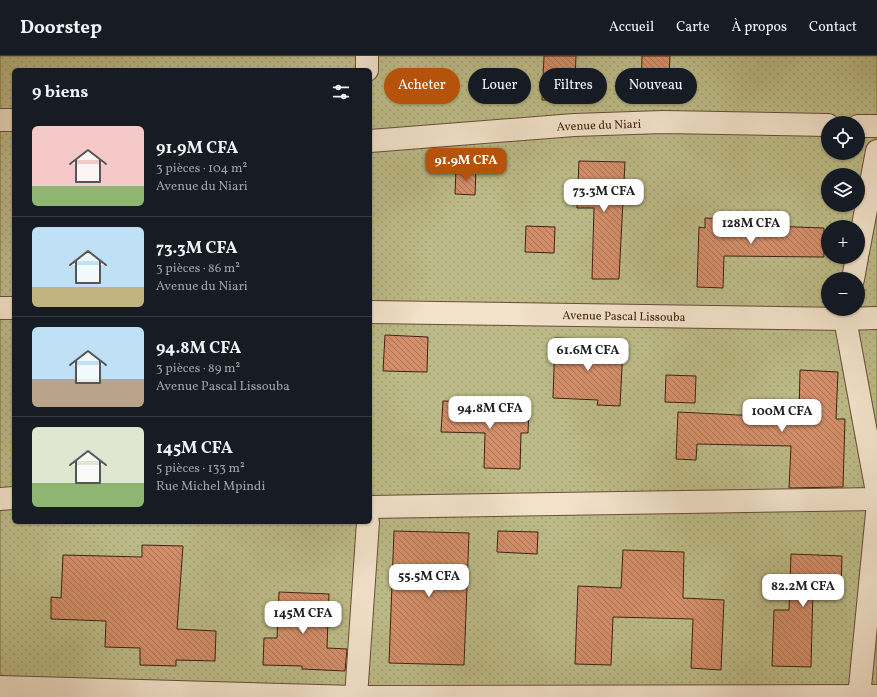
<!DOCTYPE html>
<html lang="fr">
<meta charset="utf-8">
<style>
:root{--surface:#171b24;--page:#242831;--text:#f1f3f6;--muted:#9ea1a6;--line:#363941;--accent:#b45309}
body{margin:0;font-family:Vollkorn,serif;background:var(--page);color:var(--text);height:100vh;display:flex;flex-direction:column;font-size:15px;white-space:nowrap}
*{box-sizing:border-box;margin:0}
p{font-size:13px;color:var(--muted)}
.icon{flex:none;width:22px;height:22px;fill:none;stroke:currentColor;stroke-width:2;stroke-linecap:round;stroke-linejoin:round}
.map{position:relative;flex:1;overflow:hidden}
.drawer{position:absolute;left:12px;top:12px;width:360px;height:456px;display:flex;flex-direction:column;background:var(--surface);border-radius:6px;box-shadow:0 1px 3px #0004}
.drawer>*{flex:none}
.banner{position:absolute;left:384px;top:12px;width:380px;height:36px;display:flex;gap:8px}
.buttons{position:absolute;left:821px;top:60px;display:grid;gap:8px}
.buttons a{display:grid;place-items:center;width:44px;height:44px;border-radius:50%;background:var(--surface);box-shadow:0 1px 3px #0004;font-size:20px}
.price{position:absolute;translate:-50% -34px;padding:0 9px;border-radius:8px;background:#fff;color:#222;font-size:13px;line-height:26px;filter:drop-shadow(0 1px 2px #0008)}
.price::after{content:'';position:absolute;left:50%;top:24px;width:12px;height:9px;margin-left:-6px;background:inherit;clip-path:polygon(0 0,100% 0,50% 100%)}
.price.selected{background:var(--accent);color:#fff}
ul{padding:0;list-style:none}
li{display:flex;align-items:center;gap:12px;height:100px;padding:0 20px}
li+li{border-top:1px solid var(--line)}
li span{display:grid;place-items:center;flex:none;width:112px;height:80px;border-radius:6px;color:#555}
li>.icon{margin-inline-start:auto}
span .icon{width:48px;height:48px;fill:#fffc;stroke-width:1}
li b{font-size:17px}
h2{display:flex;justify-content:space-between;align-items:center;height:48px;padding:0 20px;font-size:17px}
.chip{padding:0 14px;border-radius:18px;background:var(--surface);box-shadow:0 1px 3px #0004;font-size:14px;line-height:36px}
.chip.selected{background:var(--accent);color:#fff}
header{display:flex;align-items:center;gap:24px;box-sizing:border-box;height:56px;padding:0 20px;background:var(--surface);border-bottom:1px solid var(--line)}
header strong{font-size:19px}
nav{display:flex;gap:22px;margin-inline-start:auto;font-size:14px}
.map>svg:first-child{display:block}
</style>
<header>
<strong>Doorstep</strong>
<nav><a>Accueil</a><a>Carte</a><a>À propos</a><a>Contact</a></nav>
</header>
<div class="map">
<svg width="877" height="641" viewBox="0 0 877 641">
<defs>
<pattern id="grass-dots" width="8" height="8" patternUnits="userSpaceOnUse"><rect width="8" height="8" fill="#bcbb87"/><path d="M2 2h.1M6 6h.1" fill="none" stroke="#a3a074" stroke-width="1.8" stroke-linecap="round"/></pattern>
<pattern id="building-back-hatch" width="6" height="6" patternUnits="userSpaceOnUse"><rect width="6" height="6" fill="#d38f6a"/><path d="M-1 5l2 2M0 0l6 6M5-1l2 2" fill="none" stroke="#ad7456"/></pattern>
</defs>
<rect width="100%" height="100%" fill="#ebd2ae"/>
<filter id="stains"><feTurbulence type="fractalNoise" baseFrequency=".005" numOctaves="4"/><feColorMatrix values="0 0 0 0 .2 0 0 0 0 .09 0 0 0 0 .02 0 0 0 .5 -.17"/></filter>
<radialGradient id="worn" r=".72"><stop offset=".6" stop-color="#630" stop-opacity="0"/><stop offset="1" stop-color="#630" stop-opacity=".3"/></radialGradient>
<!-- grass -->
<path fill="url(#grass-dots)" stroke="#7e6e4c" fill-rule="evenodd" d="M0,0H877V641H0ZM14,14H370V466H14ZM828,67H858V97H828ZM828,119H858V149H828ZM828,171H858V201H828ZM828,223H858V253H828Z"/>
<!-- building -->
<g fill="url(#building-back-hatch)" stroke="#412012">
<path d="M544,0H576L574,45L542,44Z"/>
<path d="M642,0H670L668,42L641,41Z"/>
<path d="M579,105L625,106L619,223H592L594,152H577Z"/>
<path d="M456,113H476L475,139L455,138Z"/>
<path d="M705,162L727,163V165L769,166V170L824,172V201L724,200L723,232L697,231L699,171L705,172Z"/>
<path d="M526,170L555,171L554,197L525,196Z"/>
<path d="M385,279L428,281L427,316L383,315Z"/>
<path d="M555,282L587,283V290L623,291L620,350L597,349L598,344L553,342Z"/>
<path d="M800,314L838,316L836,363H845L843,431L789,432L791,390L697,388L696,404L676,403L678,356L799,362Z"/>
<path d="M666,319L696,320L695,347L665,346Z"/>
<path d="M443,345L475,346V350L529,352L528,377H521L520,413L484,412L485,377L441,376Z"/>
<path d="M394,475L469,477L464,609L389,607Z"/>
<path d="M498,475L538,476L537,498L497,496Z"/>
<path d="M142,489L183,490L177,573L216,575L215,605L176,604V610L140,609V592L105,591L106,565L51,563V541L61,542L63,499L142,501Z"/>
<path d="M623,494L684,496L683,542L724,544L721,614L691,612L693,563L613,561L611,609L575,608L578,530L621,532Z"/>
<path d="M791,498L842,500L841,534L813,533L811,611L772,610L774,554H789Z"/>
<path d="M279,536L329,538L327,592L347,593L345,615L302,613V610L263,609L264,582H277Z"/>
</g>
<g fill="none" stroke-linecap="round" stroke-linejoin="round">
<defs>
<g id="minor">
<path d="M367,14V0"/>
<path d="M0,64H14"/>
<path d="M858,70H877"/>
<path d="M370,85L574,69L663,66L828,69"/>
<path d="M858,196L877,95"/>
<path d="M853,223L857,201"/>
<path d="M0,252H14"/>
<path d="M847,253L845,263L877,436"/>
<path d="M370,256L845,263L877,262"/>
<path d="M0,443L14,442"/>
<path d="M370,451L877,443"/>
<path d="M0,631L356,641L877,640"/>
<path d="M356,641L368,466"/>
<path d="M859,641L877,457"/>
</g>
</defs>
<!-- minor casing -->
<use href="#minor" stroke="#6c4c39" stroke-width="24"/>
<!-- minor -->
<use href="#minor" stroke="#f2e2ca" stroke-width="22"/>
</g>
<g text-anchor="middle" stroke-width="3.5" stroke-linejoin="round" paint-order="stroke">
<!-- street labels -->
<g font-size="12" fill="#412012" stroke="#f2e2ca">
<text transform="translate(599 69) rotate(-2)" y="4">Avenue du Niari</text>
<text transform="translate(624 260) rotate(1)" y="4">Avenue Pascal Lissouba</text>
</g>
</g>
<rect width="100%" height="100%" filter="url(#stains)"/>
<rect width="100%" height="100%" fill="url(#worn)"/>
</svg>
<div class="buttons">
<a><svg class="icon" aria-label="locate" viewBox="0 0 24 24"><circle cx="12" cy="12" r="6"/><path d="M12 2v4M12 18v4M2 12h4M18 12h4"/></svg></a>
<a><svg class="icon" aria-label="layers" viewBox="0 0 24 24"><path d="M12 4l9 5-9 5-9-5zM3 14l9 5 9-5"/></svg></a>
<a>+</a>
<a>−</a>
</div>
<b class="price selected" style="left:466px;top:126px">91.9M CFA</b>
<b class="price" style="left:604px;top:157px">73.3M CFA</b>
<b class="price" style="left:751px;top:189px">128M CFA</b>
<b class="price" style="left:588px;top:316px">61.6M CFA</b>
<b class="price" style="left:490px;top:374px">94.8M CFA</b>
<b class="price" style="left:782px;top:377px">100M CFA</b>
<b class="price" style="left:429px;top:542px">55.5M CFA</b>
<b class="price" style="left:803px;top:552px">82.2M CFA</b>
<b class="price" style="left:303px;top:579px">145M CFA</b>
<div class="banner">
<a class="chip selected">Acheter</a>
<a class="chip">Louer</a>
<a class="chip">Filtres</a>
<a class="chip">Nouveau</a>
</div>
<section class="drawer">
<h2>9 biens<svg class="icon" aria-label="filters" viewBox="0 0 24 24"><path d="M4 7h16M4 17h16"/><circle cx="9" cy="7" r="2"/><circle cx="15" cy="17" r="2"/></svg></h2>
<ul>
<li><span style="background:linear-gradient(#f6c9c9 75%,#8fb573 0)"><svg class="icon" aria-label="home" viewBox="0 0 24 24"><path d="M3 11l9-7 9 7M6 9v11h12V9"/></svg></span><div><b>91.9M CFA</b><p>3 pièces · 104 m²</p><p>Avenue du Niari</p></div></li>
<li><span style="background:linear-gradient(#bfe0f5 75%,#c2b280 0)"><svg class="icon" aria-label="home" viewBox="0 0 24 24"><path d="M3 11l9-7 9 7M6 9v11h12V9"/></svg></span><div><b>73.3M CFA</b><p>3 pièces · 86 m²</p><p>Avenue du Niari</p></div></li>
<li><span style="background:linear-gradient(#bfe0f5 65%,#b9a48a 0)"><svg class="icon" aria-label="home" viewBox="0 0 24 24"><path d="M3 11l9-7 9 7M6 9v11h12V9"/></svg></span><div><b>94.8M CFA</b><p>3 pièces · 89 m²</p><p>Avenue Pascal Lissouba</p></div></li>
<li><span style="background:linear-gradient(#dfe7d0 70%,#8fb573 0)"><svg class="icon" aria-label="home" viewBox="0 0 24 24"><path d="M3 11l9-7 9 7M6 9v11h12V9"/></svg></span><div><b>145M CFA</b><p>5 pièces · 133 m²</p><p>Rue Michel Mpindi</p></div></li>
</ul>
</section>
</div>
